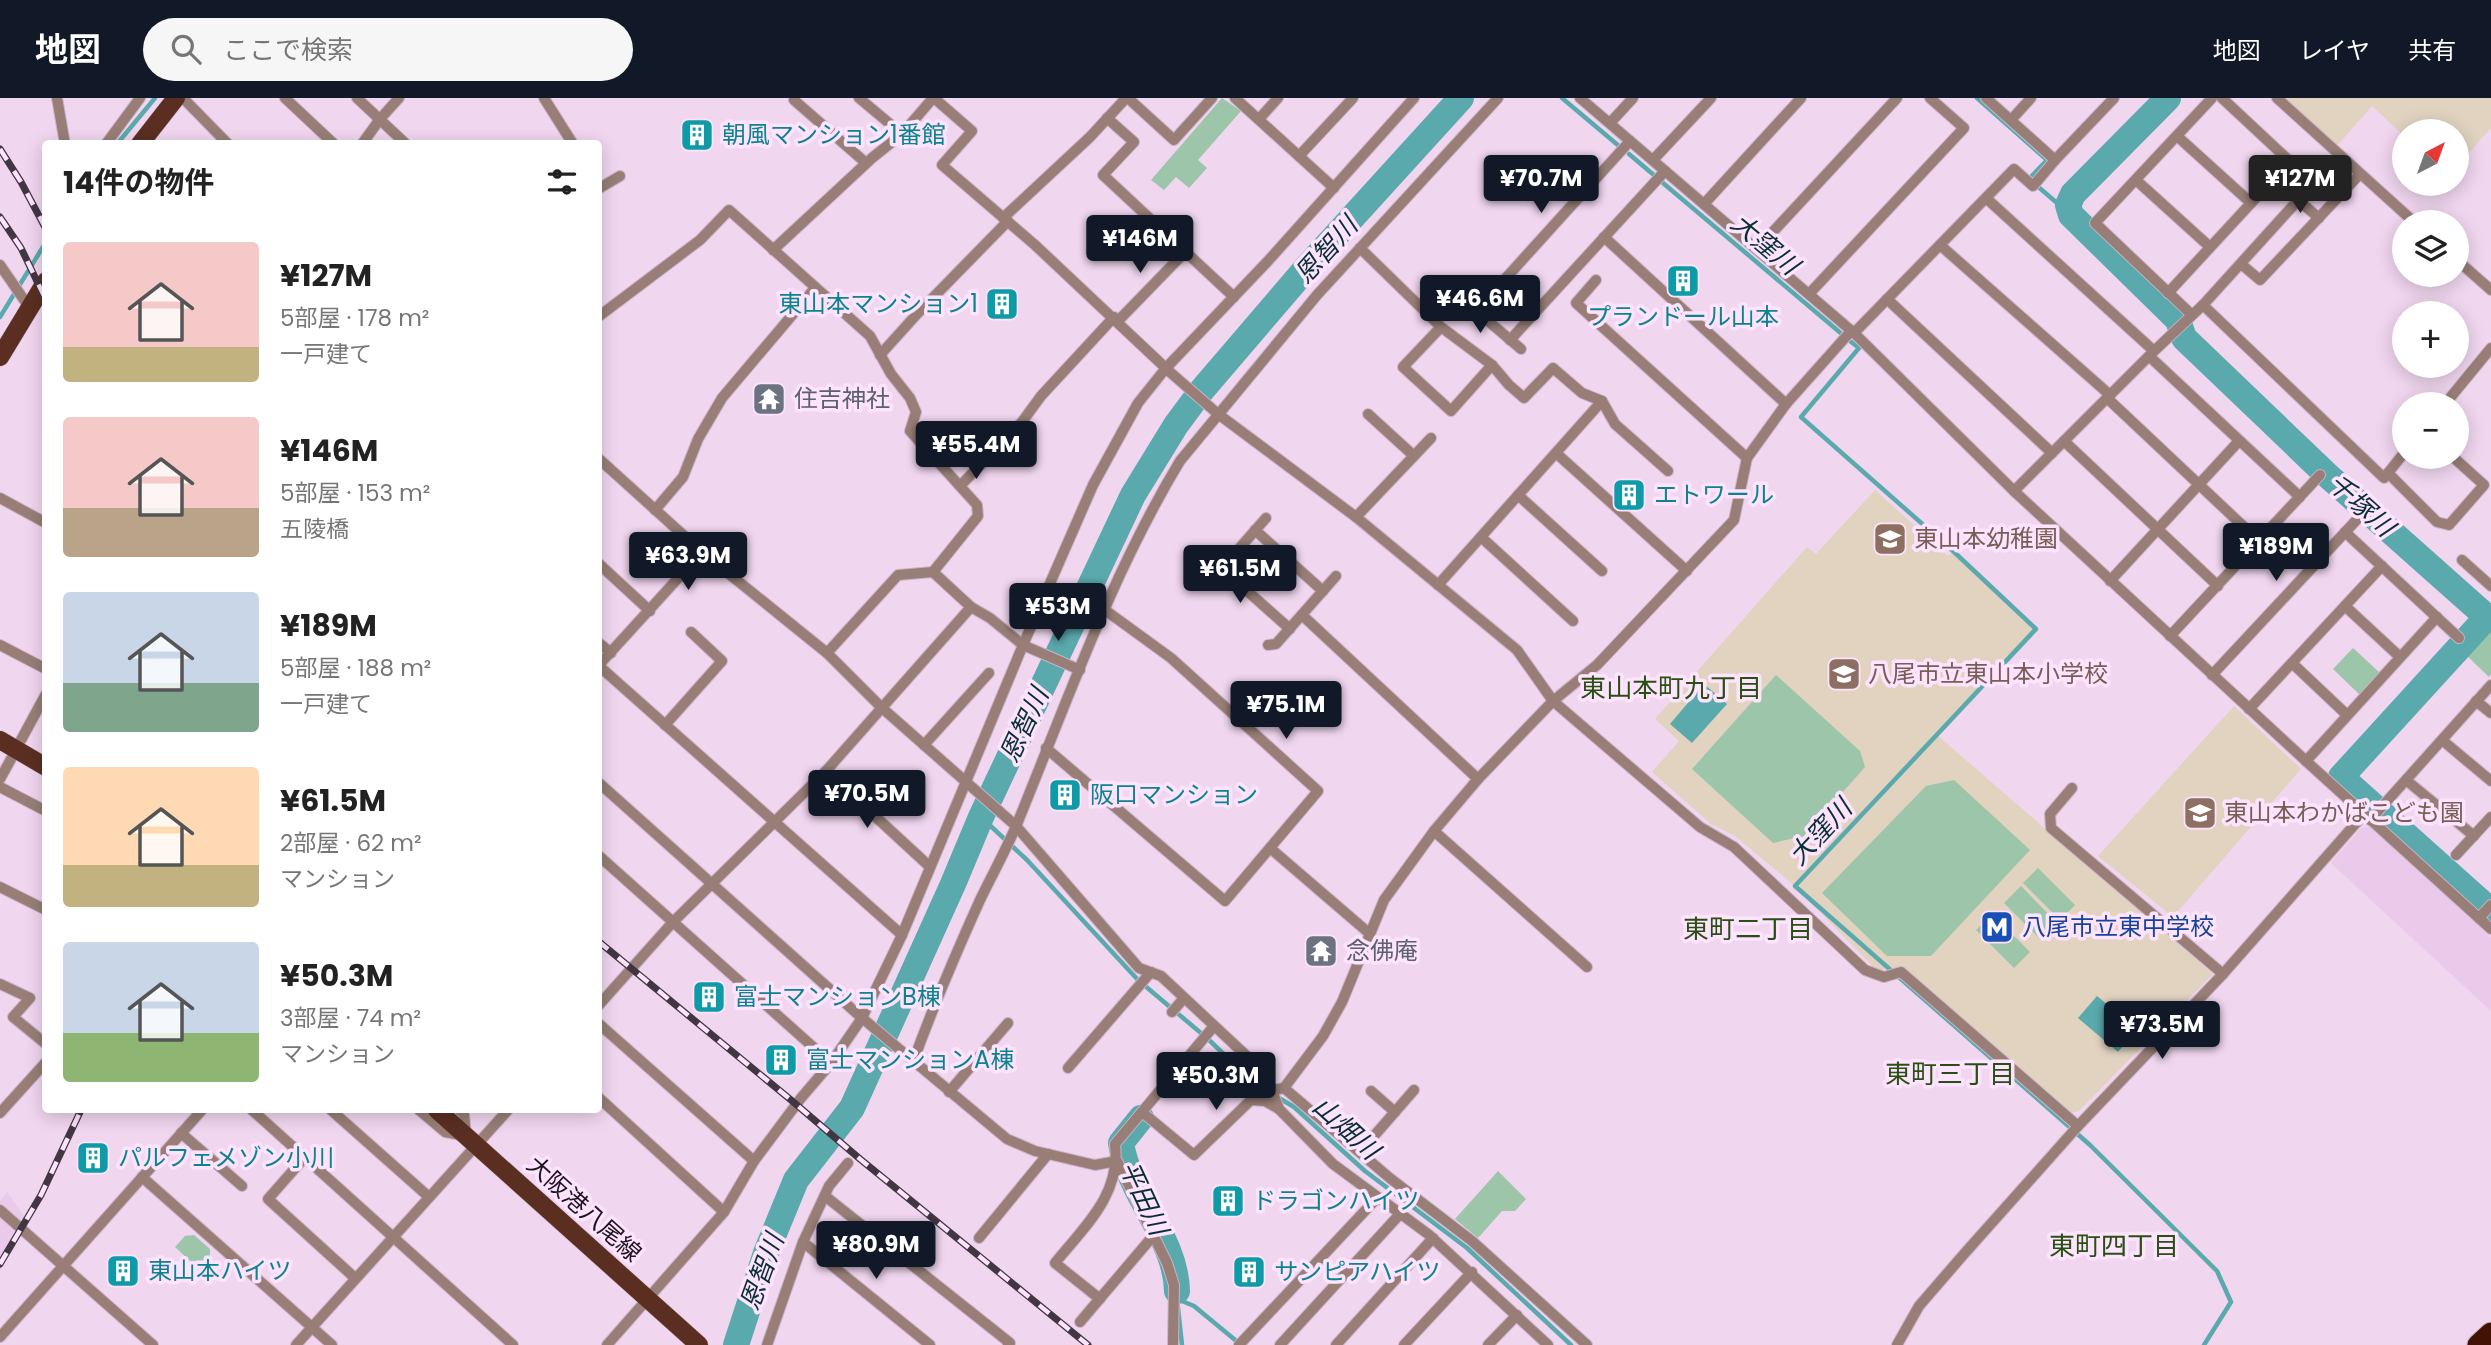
<!DOCTYPE html>
<html lang="ja">
<meta charset="utf-8">
<style>
:root{--surface:#fff;--page:#f6f6f6;--text:#222;--muted:#767676;--accent:#111827}
body{margin:0;font-family:Poppins,"Noto Sans JP",sans-serif;background:var(--page);color:var(--text);height:100vh;display:flex;flex-direction:column;font-size:26px;white-space:nowrap}
*{box-sizing:border-box;margin:0}
p{font-size:23px;color:var(--muted)}
.icon{flex:none;width:38px;height:38px;fill:none;stroke:currentColor;stroke-width:2;stroke-linecap:round;stroke-linejoin:round}
.map{position:relative;flex:1;overflow:hidden}
.details{position:absolute;left:42px;top:42px;width:560px;height:973px;display:flex;flex-direction:column;background:var(--surface);border-radius:7px;box-shadow:0 4px 18px #0003}
.details>*{flex:none}
.needle{width:46px;rotate:41deg}
.tools{position:absolute;left:2392px;top:21px;display:grid;gap:14px}
.tools a{display:grid;place-items:center;width:77px;height:77px;border-radius:50%;background:var(--surface);box-shadow:0 4px 18px #0003;font-size:35px}
.price{position:absolute;translate:-50% -60px;padding:0 16px;border-radius:7px;background:var(--accent);color:#fff;font-size:23px;line-height:46px;filter:drop-shadow(0 2px 4px #0008)}
.price::after{content:'';position:absolute;left:50%;top:42px;width:21px;height:16px;margin-left:-10px;background:inherit;clip-path:polygon(0 0,100% 0,50% 100%)}
.price.on{background:#222;color:#fff}
ul{padding:0;list-style:none}
li{display:flex;align-items:center;gap:21px;height:175px;padding:0 21px}
li span{display:grid;place-items:center;flex:none;width:196px;height:140px;border-radius:7px;color:#555}
li>.icon{margin-inline-start:auto}
span .icon{width:84px;height:84px;fill:#fffc;stroke-width:1}
li b{font-size:30px}
h2{display:flex;justify-content:space-between;align-items:center;height:84px;padding:0 21px;font-size:30px}
header{display:flex;align-items:center;gap:42px;box-sizing:border-box;height:98px;padding:0 35px;background:var(--accent);color:#fff}
header strong{font-size:33px}
nav{display:flex;gap:38px;margin-inline-start:auto;font-size:24px}
.search{width:490px;height:63px;background:var(--page);display:flex;align-items:center;gap:18px;box-sizing:border-box;padding:0 24px;border-radius:38px;color:var(--muted);font-size:26px}
.map>svg:first-child{display:block}
</style>
<header>
<strong>地図</strong>
<div class="search"><svg class="icon" aria-label="search" viewBox="0 0 24 24"><circle cx="10" cy="10" r="6"/><path d="M15 15l6 6"/></svg>ここで検索</div>
<nav><a>地図</a><a>レイヤ</a><a>共有</a></nav>
</header>
<div class="map">
<svg width="2491" height="1247" viewBox="0 0 2491 1247">
<rect width="100%" height="100%" fill="#f0d6ef"/>
<!-- built -->
<g fill="#eacaea">
<path d="M2371,729L2491,840V913L2331,765L2361,730Z"/>
<path d="M7,1094L26,1121L0,1173V1103Z"/>
</g>
<!-- education -->
<g fill="#e1d3c0">
<path d="M2283,0H2491V30L2457,68V33H2404V38L2372,8L2336,49Z"/>
<path d="M1875,392L1948,458L1953,453L2036,531L1937,637L2213,876L2079,1013L2071,1015L2066,1013L1902,870L1880,872L1875,871L1795,788L1735,738L1711,726L1652,674L1679,643L1655,621L1807,449L1816,456Z"/>
<path d="M2234,608L2301,671L2173,819L2098,758Z"/>
</g>
<!-- green -->
<g fill="#9cc5aa">
<path d="M1222,0L1241,13L1198,62L1207,70L1189,90L1176,79L1164,92L1151,82Z"/>
<path d="M2488,522L2491,525V576L2489,579L2461,552Z"/>
<path d="M2353,550L2380,575L2360,597L2333,571Z"/>
<path d="M1776,577L1860,653L1865,669L1804,738L1773,745L1692,671Z"/>
<path d="M1954,682L2030,752L1931,858H1887L1822,795L1926,688Z"/>
<path d="M2038,770L2075,807L2060,822L2023,785Z"/>
<path d="M2021,788L2057,825L2040,841L2004,805Z"/>
<path d="M1992,816L2030,854L2014,870L1976,832Z"/>
<path d="M1498,1073L1526,1101L1515,1113H1502L1478,1140L1455,1121Z"/>
<path d="M194,1137L210,1151V1159L199,1171L175,1149L185,1138Z"/>
</g>
<!-- water -->
<g fill="#5aa9ad">
<path d="M1704,586L1727,606L1692,645L1670,626Z"/>
<path d="M2097,898L2137,931L2118,954L2078,920Z"/>
</g>
<g fill="none" stroke-linecap="round" stroke-linejoin="round">
<!-- stream -->
<g stroke="#5aa9ad" stroke-width="4.5">
<path d="M1562,0L1619,48"/>
<path d="M1977,0L2047,62L2029,81L2071,117"/>
<path d="M117,46L155,0"/>
<path d="M1629,56L1655,78"/>
<path d="M1663,85L1843,237"/>
<path d="M0,219L46,144"/>
<path d="M1850,243L1859,250L1801,319L1953,453L2036,531L1795,788L2090,1047L2217,1173L2231,1204L2204,1247"/>
<path d="M981,719L1027,762L1138,882L1208,941L1254,985L1271,995"/>
<path d="M1279,1000L1294,1009L1365,1073L1467,1150L1571,1247"/>
<path d="M1182,1247L1177,1201L1194,1208L1240,1246"/>
</g>
<!-- river -->
<g stroke="#5aa9ad" stroke-width="26">
<path d="M2168,0L2073,96L2068,107L2071,117L2178,222L2184,240L2326,376L2487,519L2341,679L2491,813"/>
<path d="M1141,1020L1121,1045C1129,1097 1176,1140 1177,1193"/>
<path d="M736,1247L766,1155L796,1082L852,1010L953,786L981,719L1133,397L1176,327L1202,292L1309,167L1461,0"/>
</g>
<defs>
<g id="street">
<path d="M57,0L65,46"/>
<path d="M183,0L228,46"/>
<path d="M285,0L334,46"/>
<path d="M357,0L406,46"/>
<path d="M544,0L573,46"/>
<path d="M795,0L794,2L866,65"/>
<path d="M859,0L902,36"/>
<path d="M934,0L972,33L942,67L1035,147L1171,275L1218,316L1356,419L1517,552L1553,603L1700,729L1734,749L1865,872L1884,879L1901,874L2078,1028"/>
<path d="M1128,0L1174,42L1212,0"/>
<path d="M1235,0L1334,90"/>
<path d="M1580,0L1854,235L2014,393L2306,663L2491,831"/>
<path d="M2222,0L2313,85"/>
<path d="M2277,0L2414,124"/>
<path d="M1107,20L1134,44L1103,77L1234,199"/>
<path d="M1259,21L1278,0"/>
<path d="M2011,22L2031,0"/>
<path d="M1610,25L1633,0"/>
<path d="M2177,38L2251,105"/>
<path d="M106,46L140,0"/>
<path d="M362,46L380,21L399,0"/>
<path d="M1299,58L1353,0"/>
<path d="M1653,62L1711,0"/>
<path d="M2055,62L2114,0"/>
<path d="M2136,82L2210,149"/>
<path d="M598,91L620,78"/>
<path d="M1986,100L2154,253"/>
<path d="M2298,102L2319,120"/>
<path d="M1704,106L1801,0"/>
<path d="M1003,120L1090,39L1126,0"/>
<path d="M1604,139L1786,306"/>
<path d="M1940,147L2110,297"/>
<path d="M1360,150L1441,229L1492,267L1509,287L1524,300L1553,270L1582,295L1602,303L1615,326L1668,373"/>
<path d="M1757,151L1897,0"/>
<path d="M773,152L872,60L902,36L933,0"/>
<path d="M2457,162L2491,192"/>
<path d="M2241,166L2260,182L2360,76"/>
<path d="M0,167L29,209"/>
<path d="M1596,182L1576,205L1747,360"/>
<path d="M2168,195L2289,64"/>
<path d="M1809,196L1964,30L1930,0"/>
<path d="M1460,199L1521,251"/>
<path d="M1887,201L2052,355"/>
<path d="M2203,207L2384,380L2404,355"/>
<path d="M1476,213L1630,43"/>
<path d="M2192,217L2095,125L2212,0"/>
<path d="M598,219L700,142L729,112L870,238L891,276L910,300L916,314L910,333L977,407L978,418L933,474L898,477L827,555"/>
<path d="M1118,223L1185,154"/>
<path d="M1441,229L1403,269L1451,313L1492,267"/>
<path d="M1854,235L2014,71L2033,88L2055,62L1986,0"/>
<path d="M1510,242L1665,73"/>
<path d="M880,257L917,216L1008,123"/>
<path d="M2149,258L2300,399"/>
<path d="M2107,300L2259,443"/>
<path d="M2445,306L2491,250"/>
<path d="M1368,316L1414,358"/>
<path d="M2064,343L2218,488"/>
<path d="M1556,355L1687,473"/>
<path d="M598,360L702,454L827,555L881,609L1016,728L1139,870L1161,878L1266,976L1279,1011L1333,1066L1428,1136L1548,1247"/>
<path d="M2388,375L2437,424L2449,427L2484,387L2453,359"/>
<path d="M960,388L1022,324L1041,298L1114,219"/>
<path d="M2014,393L2154,253L2203,207L2339,57"/>
<path d="M1518,397L1602,473"/>
<path d="M0,400L46,425"/>
<path d="M655,412L683,379L698,341L722,300L815,190"/>
<path d="M1356,419L1431,340"/>
<path d="M1255,432L1323,493"/>
<path d="M2345,434L2459,540"/>
<path d="M1481,439L1573,523"/>
<path d="M1210,460L1290,531"/>
<path d="M2462,462L2491,488"/>
<path d="M598,465L650,513"/>
<path d="M1222,470L1266,420"/>
<path d="M933,474L971,509L990,520L1023,547L1080,572"/>
<path d="M2110,483L2239,343"/>
<path d="M1438,487L1602,303"/>
<path d="M2345,508L2400,559"/>
<path d="M1302,517L1478,681"/>
<path d="M2170,538L2320,377"/>
<path d="M598,544L611,555"/>
<path d="M0,547L46,571"/>
<path d="M1268,547L1276,546L1336,478"/>
<path d="M2292,565L2347,617"/>
<path d="M598,568L702,454"/>
<path d="M599,568L902,837"/>
<path d="M2212,577L2363,415"/>
<path d="M2476,603L2491,615"/>
<path d="M2249,611L2382,468"/>
<path d="M665,627L722,563L691,534"/>
<path d="M21,642L46,596"/>
<path d="M2442,642L2491,683"/>
<path d="M924,647L989,575"/>
<path d="M1046,650L1225,803L1318,693L1171,560L1105,512"/>
<path d="M2306,663L2437,519"/>
<path d="M826,673L929,768"/>
<path d="M0,681L11,661"/>
<path d="M2406,682L2474,738"/>
<path d="M598,684L862,920L1007,1041L1035,1053L1095,1067L1117,1063L1167,1165L1174,1187L1173,1247"/>
<path d="M0,689L46,713"/>
<path d="M2072,690L2050,716L2051,730L2223,876"/>
<path d="M2370,722L2491,587"/>
<path d="M1434,733L1587,869"/>
<path d="M1270,750L1370,836"/>
<path d="M598,757L831,965"/>
<path d="M2456,757L2491,719"/>
<path d="M0,789L46,812"/>
<path d="M2479,820L2491,807"/>
<path d="M0,886L30,900L13,919L46,946"/>
<path d="M598,908L673,824L826,673L971,509"/>
<path d="M1172,914L1184,900"/>
<path d="M598,925L754,1063"/>
<path d="M913,964C933,909 956,855 980,802C992,777 1006,752 1017,726C1067,604 1111,477 1180,363L1317,197L1498,0"/>
<path d="M1068,970L1151,874"/>
<path d="M1284,990L1391,1081L1472,1143L1587,1247"/>
<path d="M1273,992L1284,990L1323,938L1342,904L1384,802L1434,733L1478,681L1553,603L1597,567L1734,422L1747,360L1786,306L1851,233"/>
<path d="M1371,993L1395,1014"/>
<path d="M949,994L1008,925"/>
<path d="M598,999L724,1114"/>
<path d="M252,1012L513,1247"/>
<path d="M331,1012L429,1099"/>
<path d="M419,1012L445,1034L466,1038L464,1016L459,1012"/>
<path d="M1142,1014L1194,1057L1251,1002L1265,1003L1279,1011"/>
<path d="M0,1015L46,964"/>
<path d="M181,1035L242,1088"/>
<path d="M1360,1054L1414,992"/>
<path d="M305,1059L268,1101L355,1180"/>
<path d="M142,1079L332,1247"/>
<path d="M825,1098L1010,1245L1008,1247"/>
<path d="M0,1112L153,1247"/>
<path d="M979,1140L1048,1056"/>
<path d="M803,1144L930,1247"/>
<path d="M1100,1201L1055,1165C1085,1128 1121,1097 1115,1046L1214,928"/>
<path d="M1080,1224L1153,1138"/>
<path d="M0,1239L202,1012"/>
<path d="M296,1247L508,1012"/>
<path d="M607,1247L724,1114L754,1063L801,1000L831,965L862,920L902,837L1023,547L1093,387L1138,305L1166,270L1268,163L1414,0"/>
<path d="M767,1247L803,1144L829,1088L848,1065"/>
<path d="M1239,1247L1377,1100"/>
<path d="M1280,1247L1400,1116"/>
<path d="M1336,1247L1433,1140"/>
<path d="M1404,1247L1472,1174"/>
<path d="M1488,1247L1517,1217"/>
<path d="M1897,1247L1919,1208L1964,1156L2078,1028L2223,876L2364,716"/>
</g>
<g id="primary">
<path d="M140,46L176,0"/>
<path d="M0,259L46,183"/>
<path d="M0,642L46,669"/>
<path d="M437,1012L699,1247"/>
</g>
<path id="highway" d="M2478,1247L2491,1235"/>
</defs>
<!-- street casing -->
<use href="#street" stroke="#cab3c9" stroke-width="12"/>
<!-- primary casing -->
<use href="#primary" stroke="#cab3c9" stroke-width="19"/>
<!-- highway casing -->
<use href="#highway" stroke="#cab3c9" stroke-width="23"/>
<!-- street -->
<use href="#street" stroke="#987e76" stroke-width="10"/>
<!-- primary -->
<use href="#primary" stroke="#5a2f22" stroke-width="18"/>
<!-- highway -->
<use href="#highway" stroke="#421304" stroke-width="21"/>
<defs>
<g id="rail">
<path d="M0,51L21,84L46,131"/>
<path d="M0,119L21,150L46,202"/>
<path d="M598,843L791,1002L860,1061L1088,1247"/>
<path d="M0,1166L41,1097L81,1012"/>
</g>
</defs>
<!-- rail casing -->
<use href="#rail" stroke="#423642" stroke-width="7"/>
<!-- rail -->
<use href="#rail" stroke="#fde3fd" stroke-width="4.5" stroke-dasharray="13" stroke-linecap="butt"/>
</g>
<!-- icons -->
<defs>
<symbol id="building-square" viewBox="-11 -11 22 22"><rect x="-9" y="-9" width="18" height="18" rx="4" fill="#0f9aa8" stroke="#fde3fd"/><path d="M-4-6H4V6H1V3H-1V6H-4ZM-2.5-4.3h1.7v1.8h-1.7ZM.8-4.3h1.7v1.8H.8ZM-2.5-1h1.7V.8h-1.7ZM.8-1h1.7V.8H.8Z" fill="#fff"/></symbol>
<symbol id="temple-square" viewBox="-11 -11 22 22"><rect x="-9" y="-9" width="18" height="18" rx="4" fill="#6b7280" stroke="#fde3fd"/><path d="M0-6L5-2H3V0L6.5 2.5H4V6H1.5V3h-3V6H-4V2.5H-6.5L-3 0V-2H-5Z" fill="#fff"/></symbol>
<symbol id="school-square" viewBox="-11 -11 22 22"><rect x="-9" y="-9" width="18" height="18" rx="4" fill="#8d6e63" stroke="#fde3fd"/><path d="M0-5L7-2L0 1L-7-2ZM-4 1L0 2.5L4 1V4Q0 6-4 4Z" fill="#fff"/></symbol>
<symbol id="metro-square" viewBox="-11 -11 22 22"><rect x="-9" y="-9" width="18" height="18" rx="4" fill="#1a4fb4" stroke="#fde3fd"/><path d="M-5.5 5V-5H-3L0 0L3-5H5.5V5H3V-.5L0 4L-3-.5V5Z" fill="#fff"/></symbol>
</defs>
<g fill-rule="evenodd">
<use href="#building-square" x="678" y="18" width="38" height="38"/>
<use href="#building-square" x="1664" y="164" width="38" height="38"/>
<use href="#building-square" x="983" y="187" width="38" height="38"/>
<use href="#temple-square" x="750" y="282" width="38" height="38"/>
<use href="#building-square" x="1610" y="378" width="38" height="38"/>
<use href="#school-square" x="1871" y="422" width="38" height="38"/>
<use href="#school-square" x="1825" y="557" width="38" height="38"/>
<use href="#building-square" x="1046" y="678" width="38" height="38"/>
<use href="#school-square" x="2181" y="696" width="38" height="38"/>
<use href="#metro-square" x="1978" y="810" width="38" height="38"/>
<use href="#temple-square" x="1302" y="834" width="38" height="38"/>
<use href="#building-square" x="690" y="880" width="38" height="38"/>
<use href="#building-square" x="762" y="943" width="38" height="38"/>
<use href="#building-square" x="74" y="1041" width="38" height="38"/>
<use href="#building-square" x="1209" y="1084" width="38" height="38"/>
<use href="#building-square" x="104" y="1154" width="38" height="38"/>
<use href="#building-square" x="1230" y="1155" width="38" height="38"/>
</g>
<g text-anchor="middle" stroke-width="7" stroke-linejoin="round" paint-order="stroke">
<!-- culture labels -->
<g font-size="24" fill="#0d838f" stroke="#fde3fd" text-anchor="start">
<text x="722" y="45">朝風マンション1番館</text>
<text x="978" y="214" text-anchor="end">東山本マンション1</text>
<text x="1683" y="227" text-anchor="middle">プランドール山本</text>
<text x="1654" y="405">エトワール</text>
<text x="1090" y="705">阪口マンション</text>
<text x="734" y="907">富士マンションB棟</text>
<text x="806" y="970">富士マンションA棟</text>
<text x="118" y="1068">パルフェメゾン小川</text>
<text x="1252" y="1111">ドラゴンハイツ</text>
<text x="148" y="1181">東山本ハイツ</text>
<text x="1274" y="1182">サンピアハイツ</text>
</g>
<!-- worship labels -->
<g font-size="24" fill="#5b616d" stroke="#fde3fd" text-anchor="start">
<text x="794" y="309">住吉神社</text>
<text x="1346" y="861">念佛庵</text>
</g>
<!-- education labels -->
<g font-size="24" fill="#785e54" stroke="#fde3fd" text-anchor="start">
<text x="1914" y="449">東山本幼稚園</text>
<text x="1868" y="584">八尾市立東山本小学校</text>
<text x="2224" y="723">東山本わかばこども園</text>
</g>
<!-- transit labels -->
<g font-size="24" fill="#164399" stroke="#fde3fd" text-anchor="start">
<text x="2022" y="837">八尾市立東中学校</text>
</g>
<!-- street labels -->
<g font-size="24" fill="#1d141d" stroke="#fde3fd">
<text transform="translate(584 1111) rotate(42)" y="8">大阪港八尾線</text>
</g>
<!-- water labels -->
<g font-size="26" font-style="italic" fill="#083033" stroke="#fde3fd">
<text transform="translate(1765 146) rotate(40)" y="9">大窪川</text>
<text transform="translate(1326 152) rotate(-48)" y="9">恩智川</text>
<text transform="translate(2361 407) rotate(42)" y="9">千塚川</text>
<text transform="translate(1024 627) rotate(-65)" y="9">恩智川</text>
<text transform="translate(1820 734) rotate(-47)" y="9">大窪川</text>
<text transform="translate(1346 1030) rotate(42)" y="9">山畑川</text>
<text transform="translate(1144 1100) rotate(65)" y="9">平田川</text>
<text transform="translate(762 1174) rotate(-70)" y="9">恩智川</text>
</g>
<!-- neighbourhood labels -->
<g font-size="26" fill="#285013" stroke="#fde3fd">
<text x="1671" y="599">東山本町九丁目</text>
<text x="1748" y="840">東町二丁目</text>
<text x="1950" y="985">東町三丁目</text>
<text x="2114" y="1157">東町四丁目</text>
</g>
</g>
</svg>
<div class="tools">
<a><svg class="needle" viewBox="-14 -14 28 28"><path d="M0-13l5 13h-10z" fill="#e53935"/><path d="M0 13l5-13h-10z" fill="#767676"/></svg></a>
<a><svg class="icon" aria-label="layers" viewBox="0 0 24 24"><path d="M12 4l9 5-9 5-9-5zM3 14l9 5 9-5"/></svg></a>
<a>+</a>
<a>−</a>
</div>
<b class="price" style="left:1541px;top:117px">¥70.7M</b>
<b class="price on" style="left:2300px;top:117px">¥127M</b>
<b class="price" style="left:1140px;top:177px">¥146M</b>
<b class="price" style="left:1480px;top:237px">¥46.6M</b>
<b class="price" style="left:976px;top:383px">¥55.4M</b>
<b class="price" style="left:2276px;top:485px">¥189M</b>
<b class="price" style="left:688px;top:494px">¥63.9M</b>
<b class="price" style="left:1240px;top:507px">¥61.5M</b>
<b class="price" style="left:1058px;top:545px">¥53M</b>
<b class="price" style="left:1286px;top:643px">¥75.1M</b>
<b class="price" style="left:867px;top:732px">¥70.5M</b>
<b class="price" style="left:2162px;top:963px">¥73.5M</b>
<b class="price" style="left:1216px;top:1014px">¥50.3M</b>
<b class="price" style="left:876px;top:1183px">¥80.9M</b>
<section class="details">
<h2>14件の物件<svg class="icon" aria-label="filters" viewBox="0 0 24 24"><path d="M4 7h16M4 17h16"/><circle cx="9" cy="7" r="2"/><circle cx="15" cy="17" r="2"/></svg></h2>
<ul>
<li><span style="background:linear-gradient(#f6c9c9 75%,#c2b280 0)"><svg class="icon" aria-label="home" viewBox="0 0 24 24"><path d="M3 11l9-7 9 7M6 9v11h12V9"/></svg></span><div><b>¥127M</b><p>5部屋 · 178 m²</p><p>一戸建て</p></div></li>
<li><span style="background:linear-gradient(#f6c9c9 65%,#b9a48a 0)"><svg class="icon" aria-label="home" viewBox="0 0 24 24"><path d="M3 11l9-7 9 7M6 9v11h12V9"/></svg></span><div><b>¥146M</b><p>5部屋 · 153 m²</p><p>五陵橋</p></div></li>
<li><span style="background:linear-gradient(#c9d6e8 65%,#7fa58c 0)"><svg class="icon" aria-label="home" viewBox="0 0 24 24"><path d="M3 11l9-7 9 7M6 9v11h12V9"/></svg></span><div><b>¥189M</b><p>5部屋 · 188 m²</p><p>一戸建て</p></div></li>
<li><span style="background:linear-gradient(#ffd9b3 70%,#c2b280 0)"><svg class="icon" aria-label="home" viewBox="0 0 24 24"><path d="M3 11l9-7 9 7M6 9v11h12V9"/></svg></span><div><b>¥61.5M</b><p>2部屋 · 62 m²</p><p>マンション</p></div></li>
<li><span style="background:linear-gradient(#c9d6e8 65%,#8fb573 0)"><svg class="icon" aria-label="home" viewBox="0 0 24 24"><path d="M3 11l9-7 9 7M6 9v11h12V9"/></svg></span><div><b>¥50.3M</b><p>3部屋 · 74 m²</p><p>マンション</p></div></li>
</ul>
</section>
</div>
